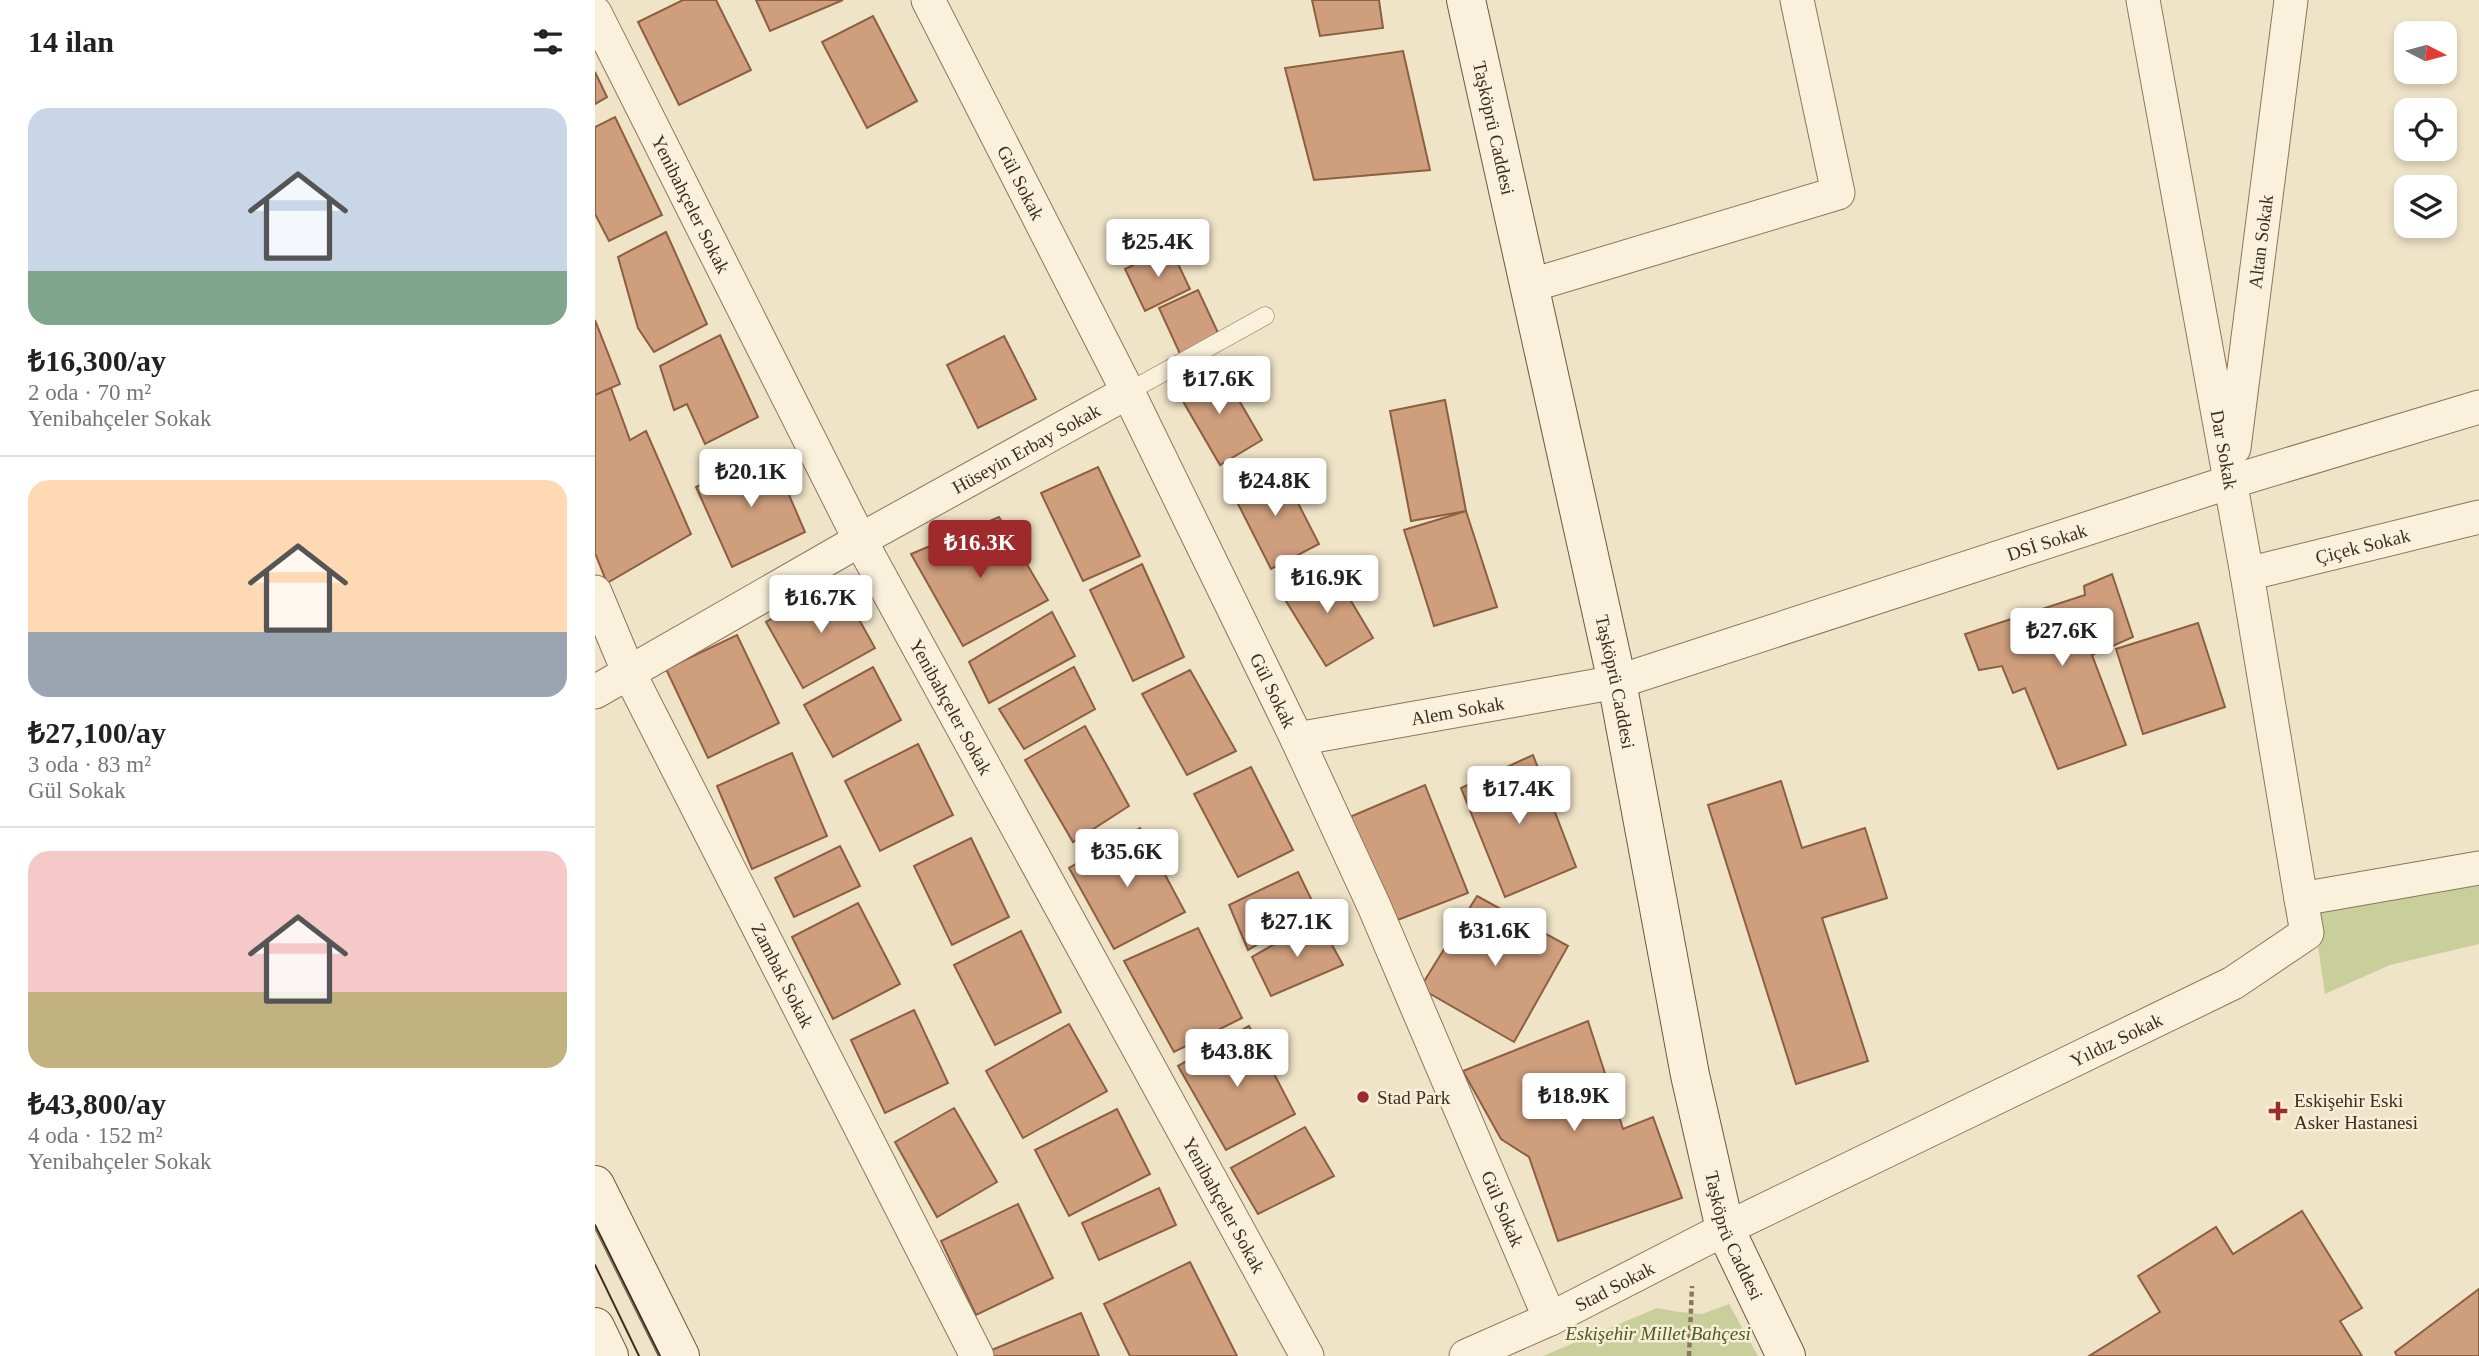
<!DOCTYPE html>
<html lang="tr">
<meta charset="utf-8">
<style>
:root{--surface:#fff;--page:#f6f6f6;--text:#222;--muted:#767676;--line:#e0e0e0;--accent:#9e2a2b}
body{margin:0;font-family:"Times New Roman",serif;background:var(--page);color:var(--text);height:100vh;display:flex;flex-direction:column;font-size:26px;white-space:nowrap}
*{box-sizing:border-box;margin:0}
p{font-size:23px;color:var(--muted)}
.icon{flex:none;width:38px;height:38px;fill:none;stroke:currentColor;stroke-width:2;stroke-linecap:round;stroke-linejoin:round}
.map{position:relative;flex:1;overflow:hidden}
.side{display:flex;flex-direction:column;background:var(--surface);width:595px}
.side>*{flex:none}
.needle{width:46px;rotate:96deg}
.tools{position:absolute;left:1799px;top:21px;display:grid;gap:14px}
.tools a{display:grid;place-items:center;width:63px;height:63px;border-radius:14px;background:var(--surface);box-shadow:0 4px 10px #0003;font-size:35px}
.price{position:absolute;translate:-50% -60px;padding:0 16px;border-radius:7px;background:#fff;color:#222;font-size:23px;line-height:46px;filter:drop-shadow(0 2px 4px #0008)}
.price::after{content:'';position:absolute;left:50%;top:42px;width:21px;height:16px;margin-left:-10px;background:inherit;clip-path:polygon(0 0,100% 0,50% 100%)}
.price.on{background:var(--accent);color:#fff}
ul{padding:0;list-style:none}
li{display:grid;align-content:center;gap:14px;height:371px;padding:0 28px}
li+li{border-top:2px solid var(--line)}
li span{display:grid;place-items:center;height:217px;border-radius:21px;color:#555}
li>.icon{margin-inline-start:auto}
span .icon{width:126px;height:126px;fill:#fffc;stroke-width:1}
li b{font-size:30px}
h2{display:flex;justify-content:space-between;align-items:center;height:84px;padding:0 28px;font-size:30px}
main{display:flex;flex:1;min-height:0}
.map>svg:first-child{display:block}
</style>
<main>
<section class="side">
<h2>14 ilan<svg class="icon" aria-label="filters" viewBox="0 0 24 24"><path d="M4 7h16M4 17h16"/><circle cx="9" cy="7" r="2"/><circle cx="15" cy="17" r="2"/></svg></h2>
<ul>
<li><span style="background:linear-gradient(#c9d6e8 75%,#7fa58c 0)"><svg class="icon" aria-label="home" viewBox="0 0 24 24"><path d="M3 11l9-7 9 7M6 9v11h12V9"/></svg></span><div><b>₺16,300/ay</b><p>2 oda · 70 m²</p><p>Yenibahçeler Sokak</p></div></li>
<li><span style="background:linear-gradient(#ffd9b3 70%,#9aa5b1 0)"><svg class="icon" aria-label="home" viewBox="0 0 24 24"><path d="M3 11l9-7 9 7M6 9v11h12V9"/></svg></span><div><b>₺27,100/ay</b><p>3 oda · 83 m²</p><p>Gül Sokak</p></div></li>
<li><span style="background:linear-gradient(#f6c9c9 65%,#c2b280 0)"><svg class="icon" aria-label="home" viewBox="0 0 24 24"><path d="M3 11l9-7 9 7M6 9v11h12V9"/></svg></span><div><b>₺43,800/ay</b><p>4 oda · 152 m²</p><p>Yenibahçeler Sokak</p></div></li>
</ul>
</section>
<div class="map">
<svg width="1884" height="1356" viewBox="0 0 1884 1356">
<rect width="100%" height="100%" fill="#f0e4c8"/>
<!-- green -->
<g fill="#c9cf9b">
<path d="M1884,880V944L1795,965L1730,994L1717,906Z"/>
<path d="M1134,1304L1163,1356H948L1062,1308L1084,1312L1107,1314Z"/>
</g>
<!-- building -->
<g fill="#cf9f7d" stroke="#8d5f41" stroke-width="2">
<path d="M88,0H121L156,70L84,105L43,22Z"/>
<path d="M161,0H248L175,31Z"/>
<path d="M717,0H784L788,28L725,36Z"/>
<path d="M278,16L322,101L272,128L227,42Z"/>
<path d="M808,51L835,170L719,180L690,68Z"/>
<path d="M0,72L12,97L0,104Z"/>
<path d="M20,117L67,215L14,241L0,214V127Z"/>
<path d="M71,232L112,324L59,352L43,328L23,257Z"/>
<path d="M575,247L595,289L550,311L530,269Z"/>
<path d="M603,290L625,337L586,356L564,308Z"/>
<path d="M0,320L25,384L0,395Z"/>
<path d="M125,335L163,417L110,444L92,404L79,410L65,366Z"/>
<path d="M409,336L441,399L383,428L352,365Z"/>
<path d="M624,366L667,440L625,465L582,391Z"/>
<path d="M16,388L35,440L51,431L96,534L12,583L0,553V395Z"/>
<path d="M850,400L871,511L816,521L795,411Z"/>
<path d="M175,451L210,532L137,567L101,487Z"/>
<path d="M503,467L545,556L488,581L446,493Z"/>
<path d="M685,468L724,544L676,569L637,492Z"/>
<path d="M871,511L902,607L839,626L809,530Z"/>
<path d="M404,517L453,600L368,646L316,554Z"/>
<path d="M547,564L589,657L538,681L495,590Z"/>
<path d="M734,564L778,638L731,666L686,593Z"/>
<path d="M1517,574L1538,637L1497,655L1531,745L1463,769L1430,688L1418,693L1407,666L1384,670L1370,634L1490,595L1489,586Z"/>
<path d="M243,582L280,648L208,688L171,622Z"/>
<path d="M457,612L480,656L394,703L374,662Z"/>
<path d="M1603,623L1630,707L1548,734L1521,649Z"/>
<path d="M142,635L184,723L113,758L71,669Z"/>
<path d="M278,667L306,720L238,757L209,705Z"/>
<path d="M479,667L500,709L429,749L404,709Z"/>
<path d="M595,670L641,751L592,775L547,694Z"/>
<path d="M490,726L534,806L478,842L430,760Z"/>
<path d="M323,744L358,815L285,851L250,781Z"/>
<path d="M197,753L232,836L157,869L122,786Z"/>
<path d="M938,755L981,867L910,897L866,788Z"/>
<path d="M656,767L698,850L643,877L599,794Z"/>
<path d="M1186,781L1207,848L1270,828L1292,898L1227,918L1273,1061L1201,1084L1113,805Z"/>
<path d="M830,785L873,893L800,921L750,819Z"/>
<path d="M545,828L590,912L519,949L474,868Z"/>
<path d="M376,838L414,917L357,945L319,866Z"/>
<path d="M245,846L265,886L199,917L180,878Z"/>
<path d="M703,872L721,909L653,950L634,905Z"/>
<path d="M882,896L973,946L919,1042L825,988Z"/>
<path d="M263,903L305,984L238,1019L197,937Z"/>
<path d="M723,919L748,965L676,996L657,957Z"/>
<path d="M603,928L647,1018L579,1052L529,961Z"/>
<path d="M426,931L466,1012L400,1045L359,965Z"/>
<path d="M319,1010L353,1083L290,1113L256,1040Z"/>
<path d="M993,1021L1028,1129L1058,1117L1087,1198L963,1241L934,1157L906,1139L868,1071Z"/>
<path d="M474,1024L512,1091L428,1138L391,1071Z"/>
<path d="M654,1026L700,1114L631,1150L583,1066Z"/>
<path d="M359,1108L402,1182L342,1217L300,1142Z"/>
<path d="M522,1109L555,1174L474,1216L440,1150Z"/>
<path d="M710,1127L739,1176L663,1214L636,1168Z"/>
<path d="M564,1188L581,1225L504,1260L487,1223Z"/>
<path d="M423,1204L458,1278L381,1315L346,1241Z"/>
<path d="M1707,1211L1767,1308L1745,1321L1767,1356H1494L1565,1312L1543,1276L1621,1227L1638,1254Z"/>
<path d="M595,1262L642,1356H535L509,1304Z"/>
<path d="M1884,1289V1356H1802L1800,1352Z"/>
<path d="M486,1313L504,1356H388L387,1354Z"/>
</g>
<g fill="none" stroke-linecap="round" stroke-linejoin="round">
<defs>
<path id="lane" d="M533,392L670,316"/>
<g id="street">
<path id="s1" d="M333,0L533,392L702,739L779,906L955,1319"/>
<path id="s2" d="M1548,0L1652,574L1706,899"/>
<path id="s3" d="M0,13L265,540L712,1356"/>
<path d="M934,286L1243,193L1202,0"/>
<path id="s4" d="M1639,448L1696,0"/>
<path id="s5" d="M1652,574L1884,517"/>
<path id="s6" d="M0,592L33,671L382,1356"/>
<path id="s7" d="M0,692L265,540L533,392"/>
<path id="s8" d="M702,739L1022,682L1635,482L1884,407"/>
<path id="s9" d="M871,1356L955,1319L1130,1229L1638,983L1712,933L1706,899L1884,868"/>
</g>
<g id="secondary">
<path id="s10" d="M871,0L1022,682L1095,1075L1130,1229L1191,1356"/>
<path d="M0,1185L85,1356"/>
<path d="M0,1327L14,1356"/>
</g>
</defs>
<!-- lane casing -->
<use href="#lane" stroke="#8d765c" stroke-width="19"/>
<!-- street casing -->
<use href="#street" stroke="#8d765c" stroke-width="35"/>
<!-- secondary casing -->
<use href="#secondary" stroke="#6f573f" stroke-width="40"/>
<!-- path -->
<path stroke="#8d765c" stroke-width="4.5" stroke-dasharray="5 3.5" stroke-linecap="butt" d="M1094,1356L1097,1286"/>
<!-- lane -->
<use href="#lane" stroke="#faf1dc" stroke-width="18"/>
<!-- street -->
<use href="#street" stroke="#faf1dc" stroke-width="33"/>
<!-- secondary -->
<use href="#secondary" stroke="#faf1dc" stroke-width="38"/>
<!-- tram -->
<g stroke="#3d2e20" stroke-width="2">
<path d="M0,1225L65,1356"/>
<path d="M0,1265L44,1356"/>
</g>
</g>
<!-- markers -->
<g fill="#9e2a2b" stroke="#f7eed8" stroke-width="2.5">
<circle cx="768" cy="1097" r="7"/>
<path d="M1679.5 1100.5h7v7h7v7h-7v7h-7v-7h-7v-7h7z"/>
</g>
<g text-anchor="middle" stroke-width="5" stroke-linejoin="round" paint-order="stroke">
<!-- street labels -->
<g font-size="19" fill="#3d2e20" stroke="#f7eed8">
<text dy="7" stroke="none"><textPath href="#s10" startOffset="131">Taşköprü Caddesi</textPath></text>
<text dy="7" stroke="none"><textPath href="#s1" startOffset="205">Gül Sokak</textPath></text>
<text dy="7" stroke="none"><textPath href="#s3" startOffset="214">Yenibahçeler Sokak</textPath></text>
<text dy="7" stroke="none"><textPath href="#s4" startOffset="208">Altan Sokak</textPath></text>
<text dy="7" stroke="none"><textPath href="#s7" startOffset="495">Hüseyin Erbay Sokak</textPath></text>
<text dy="7" stroke="none"><textPath href="#s2" startOffset="457">Dar Sokak</textPath></text>
<text dy="7" stroke="none"><textPath href="#s8" startOffset="777">DSİ Sokak</textPath></text>
<text dy="7" stroke="none"><textPath href="#s5" startOffset="119">Çiçek Sokak</textPath></text>
<text dy="7" stroke="none"><textPath href="#s10" startOffset="698">Taşköprü Caddesi</textPath></text>
<text dy="7" stroke="none"><textPath href="#s1" startOffset="772">Gül Sokak</textPath></text>
<text dy="7" stroke="none"><textPath href="#s3" startOffset="780">Yenibahçeler Sokak</textPath></text>
<text dy="7" stroke="none"><textPath href="#s8" startOffset="163">Alem Sokak</textPath></text>
<text dy="7" stroke="none"><textPath href="#s6" startOffset="427">Zambak Sokak</textPath></text>
<text dy="7" stroke="none"><textPath href="#s9" startOffset="723">Yıldız Sokak</textPath></text>
<text dy="7" stroke="none"><textPath href="#s3" startOffset="1348">Yenibahçeler Sokak</textPath></text>
<text dy="7" stroke="none"><textPath href="#s1" startOffset="1339">Gül Sokak</textPath></text>
<text dy="7" stroke="none"><textPath href="#s10" startOffset="1265">Taşköprü Caddesi</textPath></text>
<text dy="7" stroke="none"><textPath href="#s9" startOffset="164">Stad Sokak</textPath></text>
</g>
<!-- poi labels -->
<g font-size="19" fill="#3d2e20" stroke="#f7eed8" text-anchor="start">
<text x="782" y="1104">Stad Park</text>
<text x="1699" y="1107">Eskişehir Eski<tspan x="1699" dy="22">Asker Hastanesi</tspan></text>
</g>
<!-- park labels -->
<g font-size="19" font-style="italic" fill="#4d5a26" stroke="#f7eed8">
<text x="1063" y="1340">Eskişehir Millet Bahçesi</text>
</g>
</g>
</svg>
<div class="tools">
<a><svg class="needle" viewBox="-14 -14 28 28"><path d="M0-13l5 13h-10z" fill="#e53935"/><path d="M0 13l5-13h-10z" fill="#767676"/></svg></a>
<a><svg class="icon" aria-label="locate" viewBox="0 0 24 24"><circle cx="12" cy="12" r="6"/><path d="M12 2v4M12 18v4M2 12h4M18 12h4"/></svg></a>
<a><svg class="icon" aria-label="layers" viewBox="0 0 24 24"><path d="M12 4l9 5-9 5-9-5zM3 14l9 5 9-5"/></svg></a>
</div>
<b class="price" style="left:563px;top:279px">₺25.4K</b>
<b class="price" style="left:624px;top:416px">₺17.6K</b>
<b class="price" style="left:156px;top:509px">₺20.1K</b>
<b class="price" style="left:680px;top:518px">₺24.8K</b>
<b class="price on" style="left:385px;top:580px">₺16.3K</b>
<b class="price" style="left:732px;top:615px">₺16.9K</b>
<b class="price" style="left:226px;top:635px">₺16.7K</b>
<b class="price" style="left:1467px;top:668px">₺27.6K</b>
<b class="price" style="left:924px;top:826px">₺17.4K</b>
<b class="price" style="left:532px;top:889px">₺35.6K</b>
<b class="price" style="left:702px;top:959px">₺27.1K</b>
<b class="price" style="left:900px;top:968px">₺31.6K</b>
<b class="price" style="left:642px;top:1089px">₺43.8K</b>
<b class="price" style="left:979px;top:1133px">₺18.9K</b>
</div>
</main>
